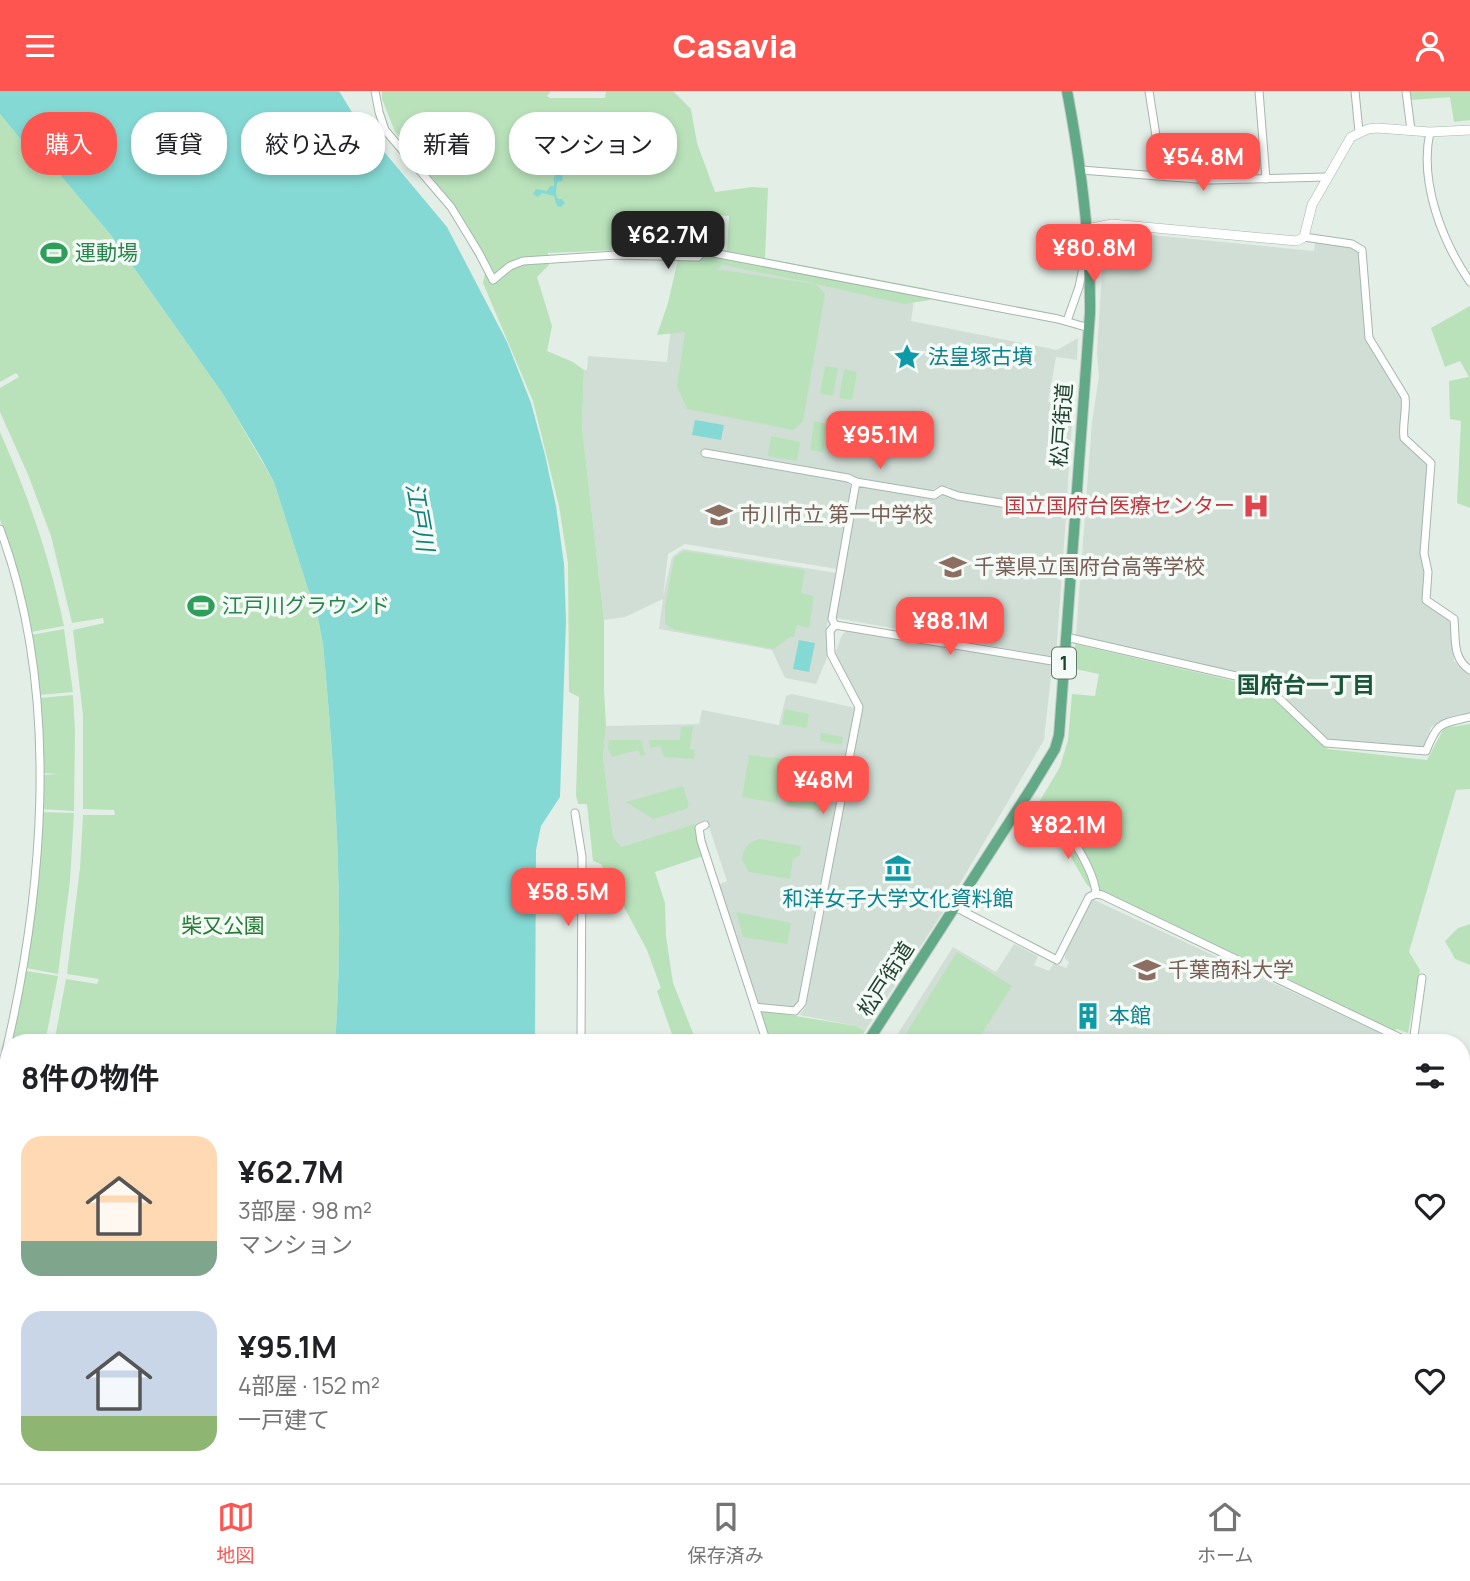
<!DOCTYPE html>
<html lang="ja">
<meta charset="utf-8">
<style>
:root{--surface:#fff;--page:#f2f2f2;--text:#202124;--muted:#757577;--line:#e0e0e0;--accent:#ff5550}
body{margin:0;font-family:Manrope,"Noto Sans JP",sans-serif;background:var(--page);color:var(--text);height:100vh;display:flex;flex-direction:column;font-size:26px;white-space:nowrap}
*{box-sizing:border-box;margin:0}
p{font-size:23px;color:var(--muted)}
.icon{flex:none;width:38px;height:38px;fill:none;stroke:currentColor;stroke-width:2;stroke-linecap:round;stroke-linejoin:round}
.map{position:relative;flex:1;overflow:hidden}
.sheet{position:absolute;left:0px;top:943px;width:1470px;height:450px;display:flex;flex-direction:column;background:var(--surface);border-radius:28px 28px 0 0;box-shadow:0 4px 10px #0003}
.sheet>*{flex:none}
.top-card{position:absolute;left:21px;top:21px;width:700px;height:63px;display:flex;gap:14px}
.price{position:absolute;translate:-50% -60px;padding:0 16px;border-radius:14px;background:var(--accent);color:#fff;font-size:23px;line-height:46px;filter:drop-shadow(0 2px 4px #0008)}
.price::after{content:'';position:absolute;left:50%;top:42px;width:21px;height:16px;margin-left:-10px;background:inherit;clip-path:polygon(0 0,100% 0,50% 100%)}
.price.selected{background:#222;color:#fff}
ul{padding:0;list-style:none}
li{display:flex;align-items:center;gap:21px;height:175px;padding:0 21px}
li span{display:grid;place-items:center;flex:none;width:196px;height:140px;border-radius:21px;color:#555}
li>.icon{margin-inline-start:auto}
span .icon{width:84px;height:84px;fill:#fffc;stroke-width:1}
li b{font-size:30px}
h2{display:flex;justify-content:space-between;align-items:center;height:84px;padding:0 21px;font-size:30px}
.tag{padding:0 24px;border-radius:28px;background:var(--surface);box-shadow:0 4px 10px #0003;font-size:24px;line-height:63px}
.tag.selected{background:var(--accent);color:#fff}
header{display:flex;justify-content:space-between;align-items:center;height:91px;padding:0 21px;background:var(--accent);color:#fff;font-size:32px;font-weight:800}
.menu{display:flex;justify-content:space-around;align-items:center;height:98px;border-top:2px solid var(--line);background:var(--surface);font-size:19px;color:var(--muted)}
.menu a{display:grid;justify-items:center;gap:4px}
.menu .selected{color:var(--accent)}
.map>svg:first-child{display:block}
</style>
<header><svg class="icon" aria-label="menu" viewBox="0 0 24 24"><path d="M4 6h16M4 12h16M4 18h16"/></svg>Casavia<svg class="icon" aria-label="person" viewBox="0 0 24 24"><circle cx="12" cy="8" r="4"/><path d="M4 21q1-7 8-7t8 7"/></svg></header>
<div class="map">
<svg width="1470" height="1392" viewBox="0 0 1470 1392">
<rect width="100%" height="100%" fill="#e3eee7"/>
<!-- built -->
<g fill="#d1ded5">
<path d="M1131,142L1314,160L1315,152L1349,155L1356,158L1359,165L1367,248L1402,307L1403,315L1400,331L1402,350L1429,373L1424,512L1447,527L1452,535L1454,570L1470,584V623L1443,629L1431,636L1422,659L1325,649L1264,588L1076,544L1092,331L1099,285L1097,262L1103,162L1105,152L1113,144Z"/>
<path d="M706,171L915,203L911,230L1057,259L1078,247L1077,269L1056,266L1048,311L1073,316L1066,421L958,403L949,396L941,395L928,400L706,358L705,367L849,391L851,396L837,478L685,453L668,463L663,506L672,466L683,458L837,482L826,539V552L829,562L816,593L785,587L772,559L659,538L663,508L625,526L604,529L582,336L584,279H587L588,265L667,271L677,181Z"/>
<path d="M858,393L936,407L943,404L1066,426L1056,564L1053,566L836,527Z"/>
<path d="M850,537L1044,571L1052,576L1044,649L945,818L865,940L856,935L800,924L806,915L828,787L862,617L835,563L842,544Z"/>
<path d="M792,603L856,617L800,911L792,916L756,912L718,794L727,790L707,730L621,756L613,745L603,666L606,635L699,633L702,619L779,634L786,605Z"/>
<path d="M1092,808L1402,952H892L953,856L996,881L1014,853L1038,865L1034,874L1049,880L1054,872L1066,877L1069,871L1065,868V863Z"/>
</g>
<!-- green -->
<g fill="#b9e2bb" fill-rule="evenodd">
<path d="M382,0H551L547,5L550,7H605L606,0H673L691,18L697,52L715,101L753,96L768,97L765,167L928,198L930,209L904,213L816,193L825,203L803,330L794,339L687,318L677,295L685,241L657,244L668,212L680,160L659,157L548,162L549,174L537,186L552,235L547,260L573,271L584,279L582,336L604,529V599L606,635L603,666L613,745L621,756L695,733L703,765L655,781L665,812L666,845L673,892L697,952H675L657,900L661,897L647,859L601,773L593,770L587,713H578L576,704L579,606L569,601L568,472L559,415L533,310L483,192L485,182L469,154L447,105L395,41L382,8ZM708,123L729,125L727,161L706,155ZM723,174L813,192L814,193L716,178Z"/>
<path d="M1410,0H1470V29L1454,31L1450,6L1411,9Z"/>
<path d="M0,23L22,50L61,85L110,143L223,303L274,391L308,498L316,517L323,553C335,685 345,819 335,952H54L66,888L97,893L99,888L67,883L80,777L83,724H115L114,719L83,718V624L73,539L104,532L103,527L72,532L51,445L29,386L0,321V297L19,286L16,282L0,291Z"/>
<path d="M1470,215V417L1457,412L1461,330L1450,328L1449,290L1469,286L1460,270L1445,276L1431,237Z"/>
<path d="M825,275L838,277L833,305L820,303Z"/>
<path d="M844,278L857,281L852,309L839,307Z"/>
<path d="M814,330L827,333L823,361L810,359Z"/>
<path d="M834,334L848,336L843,364L830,362Z"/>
<path d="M0,341C28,404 50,467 64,535L31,541L11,464L0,428Z"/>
<path d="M771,345L800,351L797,370L768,365Z"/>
<path d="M684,460L805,479L801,502L814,505L809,537L797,534L794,546H790L774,558L675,539L665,533V516L674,467Z"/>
<path d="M64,538L73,601L39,604L31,544Z"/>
<path d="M1075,553L1260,596L1328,658L1427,669L1444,637L1470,633V698L1456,699L1409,861L1420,879L1408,942L1397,938L1394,940L1097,802L1087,794L1049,728L1035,718L1060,676L1068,649L1072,603L1095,605L1099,583L1075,578Z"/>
<path d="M73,604L75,640L74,720L40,718L42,684L58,683L42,682L39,607Z"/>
<path d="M785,618L809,623L807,637L782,633Z"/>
<path d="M693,635L690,658L695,659L694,668L664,666L660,655L650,657L649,649H680L681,636Z"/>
<path d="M821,642L843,646L842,654L820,650Z"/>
<path d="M609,649H641L645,664L641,665L638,659L612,666L608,658Z"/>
<path d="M749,664L784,668L777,712L742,706Z"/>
<path d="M793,670L831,677L827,699L807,695L799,686L791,683Z"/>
<path d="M683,695L689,714L686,718L653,728L626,711Z"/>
<path d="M806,703L824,705L823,720L785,715L787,710L799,708Z"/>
<path d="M40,721L74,722L70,790L58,883L26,877L33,829Z"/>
<path d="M760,748L801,755L800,764L793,768L790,788L749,781L742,769C743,757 749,750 760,748Z"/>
<path d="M736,821L791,832L787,853L743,846Z"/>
<path d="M1470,833V874L1455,868L1445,850L1458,837Z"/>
<path d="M957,861L1012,895L976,952H900Z"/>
<path d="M26,880L58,885L45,952H11Z"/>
<path d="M765,920L856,935L865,940L857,952H772L761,922Z"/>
<path d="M9,960V1067L0,1084V995Z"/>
<path d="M1470,1053V1096L1461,1093V1062Z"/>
<path d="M9,1135V1156L1,1187L3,1202L0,1217V1184Z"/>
<path d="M9,1167V1384H242L239,1392H0V1227L6,1200L4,1185Z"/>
<path d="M1237,1384H1333V1392H1261Z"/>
</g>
<!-- water -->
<g fill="#85d9d4">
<path d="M0,0H339L355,26L447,136L507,251L531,312L545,364L556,415L564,473L566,530L560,706L541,735L536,759L535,952H335C345,819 335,685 323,553L316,517L308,498L274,391L261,367L223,303L110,143L61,85L22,50L0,23Z"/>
<path d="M557,82L563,85L562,90L557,91L556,104L558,108H562L565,112L561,116L557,115L554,105L542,102L538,106L533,103L536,98L547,100L550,95H554V86Z"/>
<path d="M695,329L724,334L721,349L692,344Z"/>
<path d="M799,549L815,552L809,581L793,578Z"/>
<path d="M242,1384H447L442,1392H239Z"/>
<path d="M719,1384H780L807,1392H747Z"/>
</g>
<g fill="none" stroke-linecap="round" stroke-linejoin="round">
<!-- tertiary-tunnel -->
<path stroke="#bcccc3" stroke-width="9" stroke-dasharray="9 4.5" stroke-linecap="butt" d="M600,1392L602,1384"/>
<defs>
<g id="minor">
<path d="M375,0L379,21L385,39L451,116L479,162L493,189L510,175L523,170L616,164L698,166L703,160L1058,228L1089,237"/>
<path d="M1149,0L1157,51L1152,84"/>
<path d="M1259,0L1266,88"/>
<path d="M1355,0L1359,41"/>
<path d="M1406,0L1411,39"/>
<path d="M1430,41C1419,91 1442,150 1470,191"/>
<path d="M1081,79L1210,89L1326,86"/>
<path d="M1304,146L1352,153L1362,159L1369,247L1405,306C1407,319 1402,334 1404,347L1431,372L1424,462L1428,481L1426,509L1454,528C1456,548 1452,567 1470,579"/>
<path d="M1067,230L1079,196L1085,167"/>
<path d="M705,362L848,387L856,391"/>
<path d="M0,438C63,607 43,814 0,985"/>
<path d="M835,534L1064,572"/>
<path d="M1066,546L1262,591L1326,652L1426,660C1438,630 1440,633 1470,626"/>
<path d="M575,722L582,766L581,952"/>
<path d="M1062,730C1073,750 1095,781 1096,803"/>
<path d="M705,734L699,737L701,750L767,952"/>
<path d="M955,816L1057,869L1089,806L1096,803L1102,804L1411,952"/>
<path d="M755,916L795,920L802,912L859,616L831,563L830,540L835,534L832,528L856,391L934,404L942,399L958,405L1074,424"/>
<path d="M1413,952L1422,887"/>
<path d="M1461,1031L1464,1028"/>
<path d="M1461,1216L1470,1217"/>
<path d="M1461,1235L1470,1234"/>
<path d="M704,1384L729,1392"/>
<path d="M790,1384L816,1392"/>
<path d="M1074,1384L1093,1392"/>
<path d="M1402,1384L1406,1392"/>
<path d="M663,1392L667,1384"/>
<path d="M837,1392L841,1384"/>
<path d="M1038,1392L1041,1384"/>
<path d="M1164,1392L1167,1384"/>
<path d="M1361,1392L1364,1384"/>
</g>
<path id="tertiary" d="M1087,138L1112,133L1297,150L1304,146L1312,114L1351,46L1368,38L1377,37L1430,41L1470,39"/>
<g id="primary">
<path d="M867,952L1032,696L1055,658L1059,644L1090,222C1091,147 1081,74 1067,0"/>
<path d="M534,1392L538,1384"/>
</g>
</defs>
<!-- minor casing -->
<use href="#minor" stroke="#a5b7ad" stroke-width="9"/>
<!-- tertiary casing -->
<use href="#tertiary" stroke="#a5b7ad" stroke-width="10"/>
<!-- primary casing -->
<use href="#primary" stroke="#c1cac5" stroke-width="12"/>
<!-- minor -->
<use href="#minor" stroke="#fff" stroke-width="7"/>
<!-- tertiary -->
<use href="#tertiary" stroke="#fff" stroke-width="9"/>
<!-- primary -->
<use href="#primary" stroke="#62a987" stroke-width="10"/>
<defs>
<g id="rail">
<path d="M0,1275L9,1280"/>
<path d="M208,1384L223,1392"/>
</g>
</defs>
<!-- rail casing -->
<use href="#rail" stroke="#5b7d6c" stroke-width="5"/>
<!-- rail -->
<use href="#rail" stroke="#f4faf6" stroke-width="2.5" stroke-dasharray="8" stroke-linecap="butt"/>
</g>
<!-- icons -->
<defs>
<symbol id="stadium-bare" viewBox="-9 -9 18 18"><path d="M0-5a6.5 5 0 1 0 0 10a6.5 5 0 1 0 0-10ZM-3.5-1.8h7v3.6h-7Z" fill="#2e9e5b" stroke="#f4faf6" stroke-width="2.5" paint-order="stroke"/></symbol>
<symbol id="sight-bare" viewBox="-9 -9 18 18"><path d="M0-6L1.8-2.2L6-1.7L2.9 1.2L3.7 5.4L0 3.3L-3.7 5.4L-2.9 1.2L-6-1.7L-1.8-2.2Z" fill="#0f9aa8" stroke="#f4faf6" stroke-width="2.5" paint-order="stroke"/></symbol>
<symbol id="hospital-bare" viewBox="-9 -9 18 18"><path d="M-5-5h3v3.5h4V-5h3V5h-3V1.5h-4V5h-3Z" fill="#e0444e" stroke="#f4faf6" stroke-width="2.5" paint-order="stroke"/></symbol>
<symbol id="school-bare" viewBox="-9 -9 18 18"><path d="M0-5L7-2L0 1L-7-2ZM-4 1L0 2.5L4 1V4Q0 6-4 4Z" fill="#8d6e63" stroke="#f4faf6" stroke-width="2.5" paint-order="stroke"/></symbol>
<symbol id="museum-bare" viewBox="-9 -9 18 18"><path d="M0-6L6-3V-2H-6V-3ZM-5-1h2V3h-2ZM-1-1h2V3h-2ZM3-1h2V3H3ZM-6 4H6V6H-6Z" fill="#0f9aa8" stroke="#f4faf6" stroke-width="2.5" paint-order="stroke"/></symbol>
<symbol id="university-bare" viewBox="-9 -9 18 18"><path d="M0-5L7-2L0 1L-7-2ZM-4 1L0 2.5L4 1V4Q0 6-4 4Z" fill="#8d6e63" stroke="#f4faf6" stroke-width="2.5" paint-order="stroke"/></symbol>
<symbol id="building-bare" viewBox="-9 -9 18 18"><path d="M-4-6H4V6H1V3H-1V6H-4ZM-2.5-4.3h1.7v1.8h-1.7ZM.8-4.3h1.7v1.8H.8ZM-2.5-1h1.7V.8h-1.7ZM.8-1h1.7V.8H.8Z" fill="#0f9aa8" stroke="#f4faf6" stroke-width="2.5" paint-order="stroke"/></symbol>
</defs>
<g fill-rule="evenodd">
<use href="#stadium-bare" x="35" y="143" width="38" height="38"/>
<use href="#sight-bare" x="888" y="247" width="38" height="38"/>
<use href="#hospital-bare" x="1237" y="396" width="38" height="38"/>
<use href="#school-bare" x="700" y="405" width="38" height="38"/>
<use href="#school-bare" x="934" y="457" width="38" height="38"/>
<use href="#stadium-bare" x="182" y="496" width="38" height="38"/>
<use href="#museum-bare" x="879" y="758" width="38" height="38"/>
<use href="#university-bare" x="1128" y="860" width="38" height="38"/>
<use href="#building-bare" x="1069" y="906" width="38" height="38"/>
</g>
<g text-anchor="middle" stroke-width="7" stroke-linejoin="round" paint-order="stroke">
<!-- shield labels -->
<rect fill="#f4faf6" stroke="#60796c" stroke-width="2" x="1052" y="556.5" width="24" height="31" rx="5"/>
<g font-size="19" font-weight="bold" fill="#204231">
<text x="1064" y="579">1</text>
</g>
<!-- leisure labels -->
<g font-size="21" fill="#27864d" stroke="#f4faf6" text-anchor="start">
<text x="75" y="169">運動場</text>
<text x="222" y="522">江戸川グラウンド</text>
</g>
<!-- culture labels -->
<g font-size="21" fill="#0d838f" stroke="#f4faf6" text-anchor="start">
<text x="928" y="273">法皇塚古墳</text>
<text x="898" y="815" text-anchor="middle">和洋女子大学文化資料館</text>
<text x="1109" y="932">本館</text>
</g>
<!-- street labels -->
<g font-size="21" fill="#204231" stroke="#f4faf6">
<text transform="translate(1062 334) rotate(-86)" y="7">松戸街道</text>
<text transform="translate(886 888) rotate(-57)" y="7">松戸街道</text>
</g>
<!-- health labels -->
<g font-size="21" fill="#be3a42" stroke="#f4faf6" text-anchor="end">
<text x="1235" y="422">国立国府台医療センター</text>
</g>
<!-- education labels -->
<g font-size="21" fill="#785e54" stroke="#f4faf6" text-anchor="start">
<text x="740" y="431">市川市立 第一中学校</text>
<text x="974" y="483">千葉県立国府台高等学校</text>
<text x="1168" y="886">千葉商科大学</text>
</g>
<!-- park labels -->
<g font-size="21" fill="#257d34" stroke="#f4faf6">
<text x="223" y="842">柴又公園</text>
</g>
<!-- water labels -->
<g font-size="23" font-style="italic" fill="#137f7a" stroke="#f4faf6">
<text transform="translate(420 426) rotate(80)" y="8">江戸川</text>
</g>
<!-- neighbourhood labels -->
<g font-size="23" font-weight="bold" fill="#19563a" stroke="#f4faf6">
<text x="1306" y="602">国府台一丁目</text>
</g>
</g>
</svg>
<b class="price" style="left:1203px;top:102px">¥54.8M</b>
<b class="price selected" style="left:668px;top:180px">¥62.7M</b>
<b class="price" style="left:1094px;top:193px">¥80.8M</b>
<b class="price" style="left:880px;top:380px">¥95.1M</b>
<b class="price" style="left:950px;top:566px">¥88.1M</b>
<b class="price" style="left:823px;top:725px">¥48M</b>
<b class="price" style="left:1068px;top:770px">¥82.1M</b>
<b class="price" style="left:568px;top:837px">¥58.5M</b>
<div class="top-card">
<a class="tag selected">購入</a>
<a class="tag">賃貸</a>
<a class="tag">絞り込み</a>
<a class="tag">新着</a>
<a class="tag">マンション</a>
</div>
<section class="sheet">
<h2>8件の物件<svg class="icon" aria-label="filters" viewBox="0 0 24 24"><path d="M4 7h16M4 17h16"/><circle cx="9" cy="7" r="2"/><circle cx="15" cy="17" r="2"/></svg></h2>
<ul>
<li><span style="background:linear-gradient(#ffd9b3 75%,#7fa58c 0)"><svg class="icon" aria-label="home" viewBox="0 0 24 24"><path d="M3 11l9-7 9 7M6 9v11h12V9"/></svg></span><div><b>¥62.7M</b><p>3部屋 · 98 m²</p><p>マンション</p></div><svg class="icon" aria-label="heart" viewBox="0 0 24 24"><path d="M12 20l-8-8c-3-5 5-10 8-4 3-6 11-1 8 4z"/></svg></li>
<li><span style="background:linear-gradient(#c9d6e8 75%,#8fb573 0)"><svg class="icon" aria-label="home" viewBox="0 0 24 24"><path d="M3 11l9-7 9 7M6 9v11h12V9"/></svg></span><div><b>¥95.1M</b><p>4部屋 · 152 m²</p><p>一戸建て</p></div><svg class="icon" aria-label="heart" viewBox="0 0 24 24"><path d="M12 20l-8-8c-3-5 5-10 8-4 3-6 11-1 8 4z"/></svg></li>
</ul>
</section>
</div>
<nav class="menu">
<a class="selected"><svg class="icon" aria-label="map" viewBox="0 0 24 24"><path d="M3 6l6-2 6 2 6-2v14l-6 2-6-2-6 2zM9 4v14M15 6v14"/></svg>地図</a>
<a><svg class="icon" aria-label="saved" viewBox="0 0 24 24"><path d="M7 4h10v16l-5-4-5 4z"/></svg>保存済み</a>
<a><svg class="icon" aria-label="home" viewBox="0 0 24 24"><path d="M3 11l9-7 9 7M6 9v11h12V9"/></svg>ホーム</a>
</nav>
